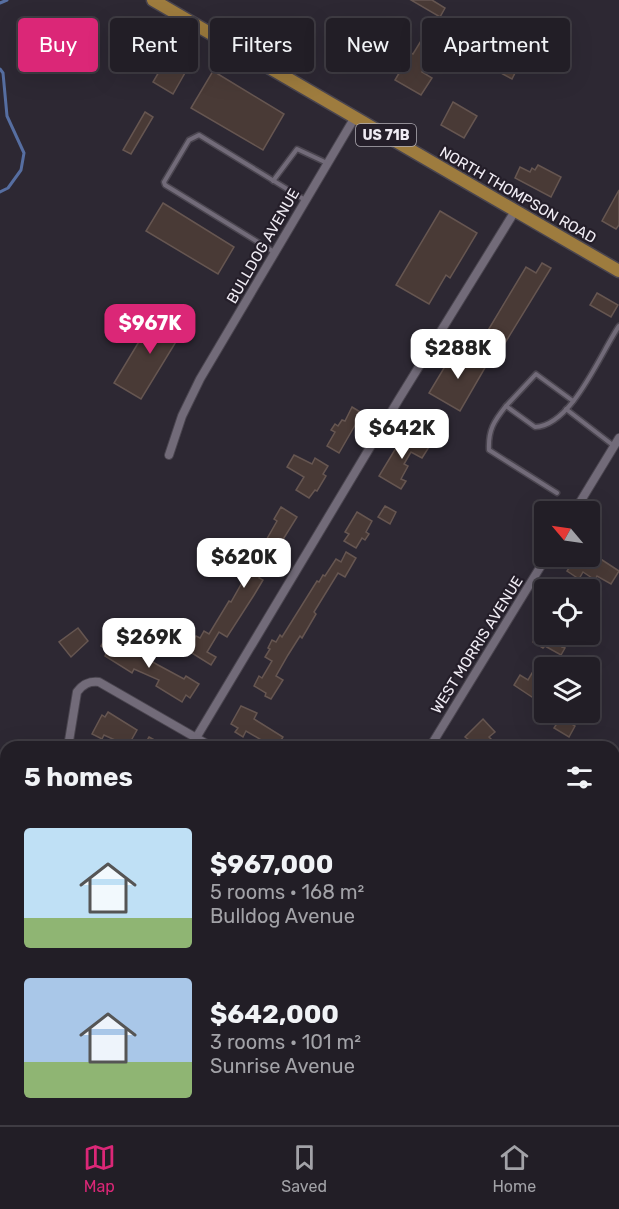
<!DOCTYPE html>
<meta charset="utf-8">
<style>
:root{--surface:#221e26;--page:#2e2b32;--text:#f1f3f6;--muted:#a2a2a7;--line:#3f3c43;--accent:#db2777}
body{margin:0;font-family:Rubik,sans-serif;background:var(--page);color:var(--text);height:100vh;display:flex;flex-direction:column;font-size:22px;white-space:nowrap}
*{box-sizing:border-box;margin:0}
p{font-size:20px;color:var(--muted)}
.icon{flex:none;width:33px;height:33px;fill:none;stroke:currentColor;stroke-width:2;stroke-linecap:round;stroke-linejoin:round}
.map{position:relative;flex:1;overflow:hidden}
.panel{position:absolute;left:0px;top:741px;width:620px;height:384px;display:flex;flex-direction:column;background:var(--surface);border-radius:18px 18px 0 0;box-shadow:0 6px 24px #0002,0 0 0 2px var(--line)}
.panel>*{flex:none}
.hud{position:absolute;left:18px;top:18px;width:584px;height:54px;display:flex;gap:12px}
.needle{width:39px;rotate:299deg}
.controls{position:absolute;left:534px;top:501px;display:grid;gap:12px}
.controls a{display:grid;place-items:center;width:66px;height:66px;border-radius:6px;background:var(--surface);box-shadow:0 6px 24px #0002,0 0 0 2px var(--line);font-size:30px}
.price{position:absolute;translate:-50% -51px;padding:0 14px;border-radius:12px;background:#fff;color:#222;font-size:20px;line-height:39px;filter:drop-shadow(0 2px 3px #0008)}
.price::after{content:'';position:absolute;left:50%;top:36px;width:18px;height:14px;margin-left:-9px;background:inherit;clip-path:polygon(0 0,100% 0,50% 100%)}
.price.selected{background:var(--accent);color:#fff}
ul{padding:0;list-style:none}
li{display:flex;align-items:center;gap:18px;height:150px;padding:0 24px}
li span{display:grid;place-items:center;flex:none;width:168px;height:120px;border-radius:6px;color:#555}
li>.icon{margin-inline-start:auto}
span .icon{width:72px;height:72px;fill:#fffc;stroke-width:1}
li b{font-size:26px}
h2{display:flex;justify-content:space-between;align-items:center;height:72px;padding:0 24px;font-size:26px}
.pill{padding:0 21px;border-radius:6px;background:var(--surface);box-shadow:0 6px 24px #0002,0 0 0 2px var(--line);font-size:21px;line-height:54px}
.pill.selected{background:var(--accent);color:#fff}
.tabs{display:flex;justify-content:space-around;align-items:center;height:84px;border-top:2px solid var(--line);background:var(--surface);font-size:16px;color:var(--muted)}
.tabs a{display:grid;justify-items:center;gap:3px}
.tabs .selected{color:var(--accent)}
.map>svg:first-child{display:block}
</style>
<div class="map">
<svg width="619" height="1125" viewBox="0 0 619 1125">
<rect width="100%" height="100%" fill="#2d2833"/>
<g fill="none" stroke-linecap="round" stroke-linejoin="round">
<!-- stream -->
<g stroke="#566ea1" stroke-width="3">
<path d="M0,3L7,0"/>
<path d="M0,69L3,73L7,116L24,153L21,170L8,188L0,192"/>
</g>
</g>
<!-- building -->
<g fill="#493a36" stroke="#665651" stroke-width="1.5">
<path d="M411,0H432L445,8L440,17Z"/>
<path d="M427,31L436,36L427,50L433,53L422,72L432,78L421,95L395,80L405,63L400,60L405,50L413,54Z"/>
<path d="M170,53L190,64L173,94L153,82Z"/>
<path d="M502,61L517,69L512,79L497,71Z"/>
<path d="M213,71L284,114L263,150L191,108Z"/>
<path d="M453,102L477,116L464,138L441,125Z"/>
<path d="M145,112L153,117L131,154L123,150Z"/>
<path d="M538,165L561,177L551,197L515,178L520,167L530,172L532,168L535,170Z"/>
<path d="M619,190V225L616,229L602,221Z"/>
<path d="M163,203L234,247L218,274L146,231Z"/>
<path d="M440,211L477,233L450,278L446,275L429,304L396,285Z"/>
<path d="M542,263L551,268L505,343L487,332L526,267L536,273Z"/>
<path d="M597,293L618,305L611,317L590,305Z"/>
<path d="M158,310L185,327L141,399L114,383Z"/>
<path d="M456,348L486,366L460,411L429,393Z"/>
<path d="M352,407L362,413L339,453L327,446L335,432L331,430L335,424L338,426L342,420L345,421Z"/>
<path d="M405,433L429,447L422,458L411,452L404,464L408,466L401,479L406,481L401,489L379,476Z"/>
<path d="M294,455L312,464L315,458L328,466L323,474L326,476L317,491L315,490L309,498L296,490L304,477L287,467Z"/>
<path d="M385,506L396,512L390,524L378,517Z"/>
<path d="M281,507L297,517L259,578L263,580L254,595L227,637L219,632L207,652L216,657L211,665L187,650L196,636L200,638L204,631L209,634L229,601L231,602L277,521L274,519Z"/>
<path d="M357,512L372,521L366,532L369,534L365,540L362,538L356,548L344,541L349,534L345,532Z"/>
<path d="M346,552L356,558L345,577L338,573L314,612L316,614L302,638L300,636L288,655L276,676L283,680L271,699L265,696L266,693L254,686L259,676L262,678L272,661L265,657L270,649L268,648L272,640L276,642L280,635L282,637L317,581L319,582L323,575L325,576L336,559L341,562Z"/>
<path d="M596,556L619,571L611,584L597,576L595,580L583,572L579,579L567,571L571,565L574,567L581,557L591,564Z"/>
<path d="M78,628L88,641L71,657L59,642Z"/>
<path d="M538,632L548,638L550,634H569L562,647L565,648L561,655L545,646L543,648L533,642Z"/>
<path d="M108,634L127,645L126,647L158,665L184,679L186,676L199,684L190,698L186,695L182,702L156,686L159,680L134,669L132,673L105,656L108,650L101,646Z"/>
<path d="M535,668L544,674V697L539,693L535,699L514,685L520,675L528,680Z"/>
<path d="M241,706L257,713L254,719L283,737L277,747H266L268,744L246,731L243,737L235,732L238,728L231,724Z"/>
<path d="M108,712L137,730L128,746L104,735L102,739L92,734L102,715L105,717Z"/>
<path d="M561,717L575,726L569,737L554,728Z"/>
<path d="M483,719L495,732L489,737L491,739L482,747H461L469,740L465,737Z"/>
<path d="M149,737L167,747H143Z"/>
</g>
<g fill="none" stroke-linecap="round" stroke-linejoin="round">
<defs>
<g id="service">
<path d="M273,181L297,149L327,163"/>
<path d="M274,252L165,185L164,182L189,140L199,135L305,200"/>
<path d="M506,406L536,374L573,401"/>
<path d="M566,409L614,446"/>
<path d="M557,493L489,450C488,430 494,421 506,406L535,427C572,426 601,352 619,326"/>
</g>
<g id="minor">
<path d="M169,455L182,416L200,379L355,117"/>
<path d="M574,512L619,438"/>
<path d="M196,738L399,399L515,211"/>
<path d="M68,747L77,692C83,684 89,681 99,682L212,747"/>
<path d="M430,747L547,556"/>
<path d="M87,1125L91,1119"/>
<path d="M283,1125L287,1119"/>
<path d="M445,1125L449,1119"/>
</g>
<path id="primary" d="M153,0L619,271"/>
</defs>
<!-- service casing -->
<use href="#service" stroke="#4a454f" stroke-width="7"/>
<!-- minor casing -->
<use href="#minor" stroke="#4a454f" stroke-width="10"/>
<!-- primary casing -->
<use href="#primary" stroke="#4a454f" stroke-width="15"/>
<!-- service -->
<use href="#service" stroke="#726b79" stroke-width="4"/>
<!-- minor -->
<use href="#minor" stroke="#726b79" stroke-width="8"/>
<!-- primary -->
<use href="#primary" stroke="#9e7c3e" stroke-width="12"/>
</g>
<g text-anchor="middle" stroke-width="4.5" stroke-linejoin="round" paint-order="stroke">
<!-- shield labels -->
<rect fill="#241e29" stroke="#b2aeb6" stroke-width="1.5" x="356" y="124" width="60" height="22" rx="4.5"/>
<g font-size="14" font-weight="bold" fill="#efebf3">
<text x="386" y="140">US 71B</text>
</g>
<!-- street labels -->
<g font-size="15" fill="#efebf3" stroke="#241e29">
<text transform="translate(518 195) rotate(30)" y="5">NORTH THOMPSON ROAD</text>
<text transform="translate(263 246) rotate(-60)" y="5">BULLDOG AVENUE</text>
<text transform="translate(477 645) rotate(-58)" y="5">WEST MORRIS AVENUE</text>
</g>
</g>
</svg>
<div class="controls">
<a><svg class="needle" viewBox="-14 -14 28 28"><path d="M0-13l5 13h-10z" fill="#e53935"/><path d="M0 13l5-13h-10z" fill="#a2a2a7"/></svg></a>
<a><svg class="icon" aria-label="locate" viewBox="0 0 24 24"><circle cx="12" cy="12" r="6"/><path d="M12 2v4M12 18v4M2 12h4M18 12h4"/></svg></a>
<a><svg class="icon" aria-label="layers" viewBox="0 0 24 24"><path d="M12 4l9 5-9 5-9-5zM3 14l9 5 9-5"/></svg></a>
</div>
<b class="price selected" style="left:150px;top:355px">$967K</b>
<b class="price" style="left:458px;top:380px">$288K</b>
<b class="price" style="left:402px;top:460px">$642K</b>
<b class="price" style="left:244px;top:589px">$620K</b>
<b class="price" style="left:149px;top:669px">$269K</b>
<div class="hud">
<a class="pill selected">Buy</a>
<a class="pill">Rent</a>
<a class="pill">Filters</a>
<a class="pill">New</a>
<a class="pill">Apartment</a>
</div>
<section class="panel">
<h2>5 homes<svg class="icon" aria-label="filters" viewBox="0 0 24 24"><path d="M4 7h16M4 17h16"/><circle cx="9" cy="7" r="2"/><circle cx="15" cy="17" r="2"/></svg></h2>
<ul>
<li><span style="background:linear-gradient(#bfe0f5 75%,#8fb573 0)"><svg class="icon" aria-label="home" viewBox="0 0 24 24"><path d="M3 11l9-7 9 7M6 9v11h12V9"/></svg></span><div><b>$967,000</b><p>5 rooms · 168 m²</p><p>Bulldog Avenue</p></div></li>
<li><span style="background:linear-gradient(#a9c7e8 70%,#8fb573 0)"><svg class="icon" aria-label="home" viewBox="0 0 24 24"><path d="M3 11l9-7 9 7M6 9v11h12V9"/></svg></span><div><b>$642,000</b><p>3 rooms · 101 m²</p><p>Sunrise Avenue</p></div></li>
</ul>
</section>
</div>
<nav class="tabs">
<a class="selected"><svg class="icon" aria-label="map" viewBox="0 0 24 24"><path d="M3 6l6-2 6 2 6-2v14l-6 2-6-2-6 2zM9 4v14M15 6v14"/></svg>Map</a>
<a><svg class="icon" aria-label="saved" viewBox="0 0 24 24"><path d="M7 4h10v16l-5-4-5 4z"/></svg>Saved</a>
<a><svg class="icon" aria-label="home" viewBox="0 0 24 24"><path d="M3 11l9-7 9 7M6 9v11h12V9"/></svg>Home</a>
</nav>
